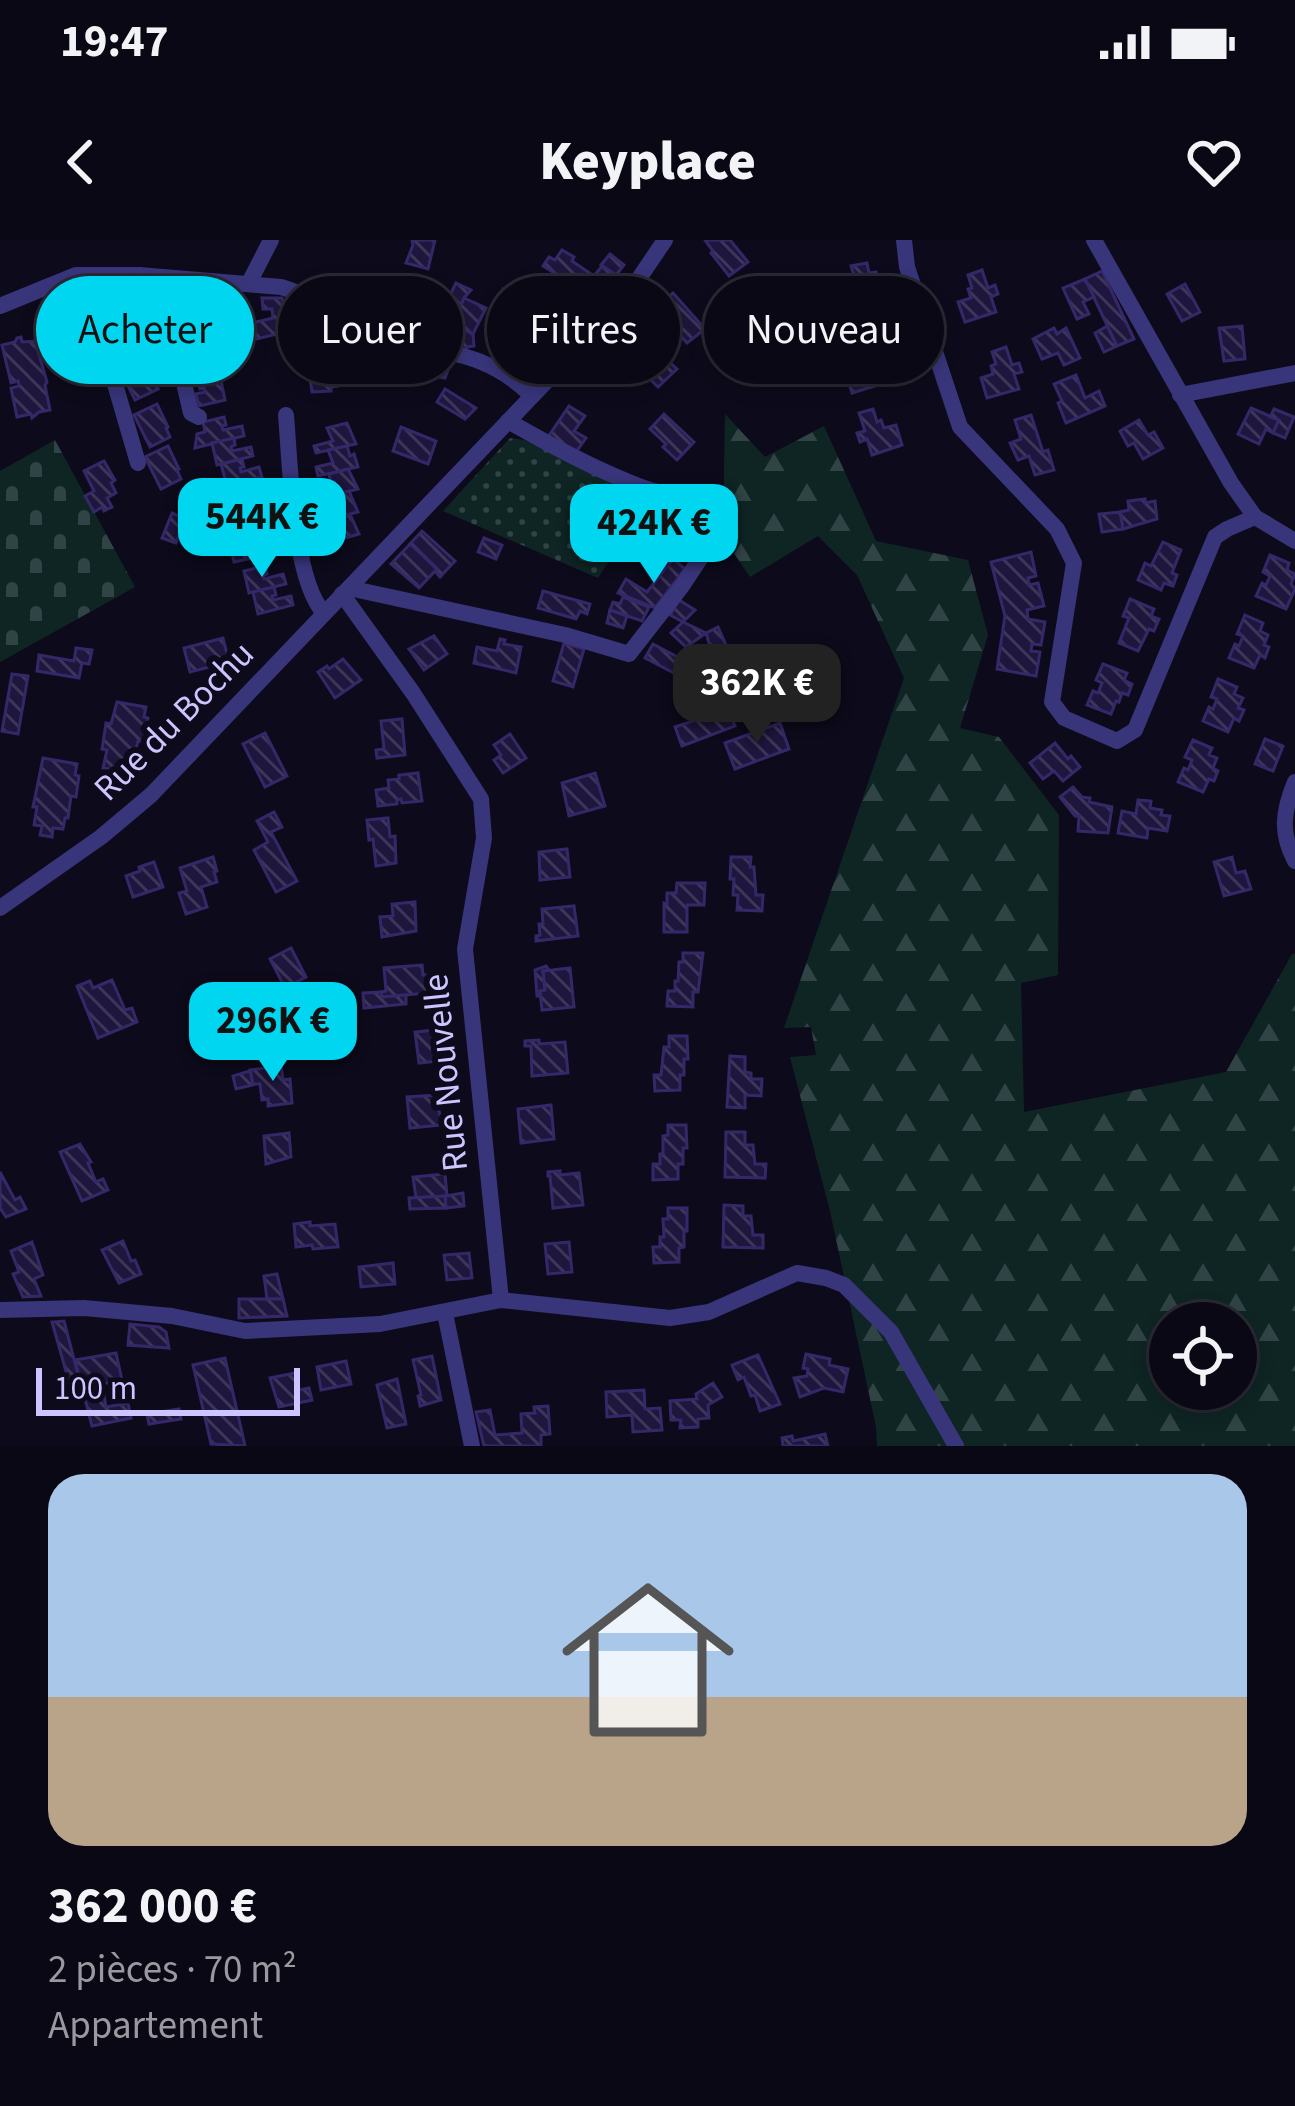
<!DOCTYPE html>
<html lang="fr">
<meta charset="utf-8">
<style>
:root{--surface:#0a0814;--page:#181622;--text:#f1f3f6;--muted:#999aa0;--line:#2a2934;--accent:#00d6f0}
body{margin:0;font-family:"Source Sans 3",sans-serif;background:var(--page);color:var(--text);height:100vh;display:flex;flex-direction:column;font-size:45px;white-space:nowrap}
*{box-sizing:border-box;margin:0}
p{font-size:39px;color:var(--muted)}
.icon{flex:none;width:66px;height:66px;fill:none;stroke:currentColor;stroke-width:2;stroke-linecap:round;stroke-linejoin:round}
.map{position:relative;height:1206px;overflow:hidden}
.sheet{display:flex;flex-direction:column;background:var(--surface);flex:1}
.sheet>*{flex:none}
.banner{position:absolute;left:36px;top:36px;width:1224px;height:108px;display:flex;gap:24px}
.tools{position:absolute;left:1149px;top:1062px;display:grid;gap:24px}
.tools a{display:grid;place-items:center;width:108px;height:108px;border-radius:50%;background:var(--surface);box-shadow:0 6px 18px #0003,0 0 0 3px var(--line);font-size:60px}
.scale{position:absolute;left:36px;bottom:30px;width:264px;box-sizing:border-box;padding-left:12px;border:6px solid #ccc5ff;border-top:0;font-size:33px;line-height:42px;white-space:nowrap;color:#ccc5ff;-webkit-text-stroke:9px #0d0a1b;paint-order:stroke}
.price{position:absolute;translate:-50% -102px;padding:0 27px;border-radius:24px;background:var(--accent);color:#111;font-size:39px;line-height:78px;filter:drop-shadow(0 3px 6px #0008)}
.price::after{content:'';position:absolute;left:50%;top:72px;width:36px;height:27px;margin-left:-18px;background:inherit;clip-path:polygon(0 0,100% 0,50% 100%)}
.price.active{background:#222;color:#fff}
ul{padding:0;list-style:none}
li{display:grid;align-content:center;gap:24px;height:636px;padding:0 48px}
li span{display:grid;place-items:center;height:372px;border-radius:36px;color:#555}
li>.icon{margin-inline-start:auto}
span .icon{width:216px;height:216px;fill:#fffc;stroke-width:1}
li b{font-size:51px}
.pill{padding:0 42px;border-radius:54px;background:var(--surface);box-shadow:0 6px 18px #0003,0 0 0 3px var(--line);font-size:42px;line-height:108px}
.pill.active{background:var(--accent);color:#111}
.status{display:flex;justify-content:space-between;align-items:center;height:84px;padding:0 60px;background:var(--surface);direction:ltr}
.status svg{height:33px;fill:currentColor}
header{display:flex;justify-content:space-between;align-items:center;height:156px;padding:0 48px;background:var(--surface);font-size:54px;font-weight:800}
.map>svg:first-child{display:block}
</style>
<div class="status"><b>19:47</b><svg viewBox="0 0 49 12"><path d="M0 12V9h3v3zM5 12V6h3v6zM10 12V3h3v9zM15 12V0h3v12zM26 1h20v11H26zM47 4h2v5h-2z"/></svg></div>
<header><svg class="icon" aria-label="back" viewBox="0 0 24 24"><path d="M15 5l-7 7 7 7"/></svg>Keyplace<svg class="icon" aria-label="heart" viewBox="0 0 24 24"><path d="M12 20l-8-8c-3-5 5-10 8-4 3-6 11-1 8 4z"/></svg></header>
<div class="map">
<svg width="1295" height="1206" viewBox="0 0 1295 1206">
<defs>
<pattern id="grass-dots" width="8" height="8" patternUnits="userSpaceOnUse" patternTransform="scale(3)"><rect width="8" height="8" fill="#0e2524"/><path d="M2 2h.1M6 6h.1" fill="none" stroke="#304345" stroke-width="1.8" stroke-linecap="round"/></pattern>
<pattern id="forest-firs" width="22" height="20" patternUnits="userSpaceOnUse" patternTransform="scale(3)"><rect width="22" height="20" fill="#0e2524"/><path d="M5 1l3.5 6h-7zM16 11l3.5 6h-7z" fill="#304345"/></pattern>
<pattern id="cemetery-stones" width="16" height="16" patternUnits="userSpaceOnUse" patternTransform="scale(3)"><rect width="16" height="16" fill="#0e2524"/><path d="M2 7V4a2 2 0 0 1 4 0v3zM10 15v-3a2 2 0 0 1 4 0v3z" fill="#304345"/></pattern>
<pattern id="building-back-hatch" width="6" height="6" patternUnits="userSpaceOnUse" patternTransform="scale(3)"><rect width="6" height="6" fill="#1e163c"/><path d="M-1 5l2 2M0 0l6 6M5-1l2 2" fill="none" stroke="#3e3659"/></pattern>
</defs>
<rect width="100%" height="100%" fill="#0d0a1b"/>
<!-- grass -->
<path fill="url(#grass-dots)" d="M510,198L524,200L651,257L598,338L443,271Z"/>
<!-- forest -->
<path fill="url(#forest-firs)" fill-rule="evenodd" d="M725,174L765,217L824,186L876,301L968,320L988,395L960,488L999,497L1059,575L1058,735L1021,743L1024,872L1226,832L1292,714H1295V1206H877L876,1187L830,971L790,817L816,815L811,787L784,788L904,438L857,335L818,296L750,337L723,297ZM1170,1083H1236V1149H1170Z"/>
<!-- cemetery -->
<path fill="url(#cemetery-stones)" d="M55,200L135,347L0,422V231Z"/>
<!-- building -->
<g fill="url(#building-back-hatch)" stroke="#352869" stroke-width="3">
<path d="M412,0H435L428,29L406,23L413,5Z"/>
<path d="M705,0H730L748,22L729,36L711,13L713,11Z"/>
<path d="M562,10L574,17L572,21L610,47L600,60L543,26L549,17L555,20Z"/>
<path d="M610,14L624,25L616,35L601,25Z"/>
<path d="M867,23L869,33L876,32L884,60L863,64L851,26Z"/>
<path d="M602,26L617,36L610,47L594,36Z"/>
<path d="M982,30L988,48L995,45L998,54L991,57L996,72L965,82L958,62L971,58L968,49L972,48L968,35Z"/>
<path d="M1102,31L1134,99L1117,106L1085,39Z"/>
<path d="M557,36L600,62L585,77L547,54Z"/>
<path d="M1085,39L1094,57L1083,62L1089,74L1077,79L1063,48Z"/>
<path d="M822,40L836,68L817,77L803,50Z"/>
<path d="M456,43L471,50L464,58L441,105L427,101Z"/>
<path d="M1185,44L1200,72L1182,81L1167,54Z"/>
<path d="M112,46L131,48L133,58L116,63Z"/>
<path d="M761,47L769,60L778,59L783,67L775,74L785,89L767,104L758,92L743,103L734,90L759,74L748,56Z"/>
<path d="M503,49L524,60L511,84L490,74Z"/>
<path d="M673,53L705,89L687,103L656,68Z"/>
<path d="M133,58L136,75L106,83L110,97L89,103L80,72Z"/>
<path d="M262,58H282L290,91L235,104L231,88L273,78L272,69H263Z"/>
<path d="M464,58L486,68L473,94L453,85Z"/>
<path d="M524,60L535,66L525,91L511,84Z"/>
<path d="M544,64L570,93L559,105L542,87Z"/>
<path d="M201,68L202,73L211,71L216,89L182,97L180,88L193,84L192,81L187,82L185,72Z"/>
<path d="M405,69L417,72L413,93L408,95L400,93Z"/>
<path d="M833,69L841,85L824,86L819,76Z"/>
<path d="M376,76L403,80L400,94L369,88L370,83H374Z"/>
<path d="M453,85L473,94L474,106L467,107L464,111L441,105Z"/>
<path d="M1107,86L1117,106L1104,112L1095,93Z"/>
<path d="M1242,86L1245,119L1224,121L1219,88Z"/>
<path d="M231,88L235,104L222,107L218,91Z"/>
<path d="M627,88L642,103L650,95L670,115L666,119L677,129L658,147L613,103Z"/>
<path d="M1054,88L1057,94L1066,88L1080,118L1064,125L1058,113L1042,119L1033,99Z"/>
<path d="M21,97L22,102L35,101L47,142L45,145L50,170L39,172L32,178L31,174L17,177L11,148L19,146L18,141L11,143L2,105L15,102L17,98Z"/>
<path d="M211,101L217,125L190,131L188,121L200,118L199,115L194,116L192,106Z"/>
<path d="M854,107L858,120L863,118L865,126L877,123L884,143L852,153L847,137L840,140L837,131L845,129L839,111Z"/>
<path d="M1006,107L1012,125L1019,123L1022,132L1014,134L1019,149L987,158L981,138L993,134L991,126L996,124L992,112Z"/>
<path d="M423,112L452,119L445,138L419,133Z"/>
<path d="M139,118L158,149L135,160L119,128Z"/>
<path d="M334,118L338,146L331,147V151L312,152L310,139L317,138L315,120Z"/>
<path d="M1076,135L1085,158L1099,151L1105,166L1066,183L1058,163L1062,161L1054,144Z"/>
<path d="M220,136L225,160L199,166L196,154L205,152L204,148L200,149L198,141Z"/>
<path d="M445,149L476,168L465,179L437,162Z"/>
<path d="M157,164L168,187L166,188L170,197L150,207L134,175Z"/>
<path d="M569,166L585,176L574,191L586,198L576,212L548,197Z"/>
<path d="M1251,168L1279,180L1273,193L1266,189L1259,204L1238,194Z"/>
<path d="M873,169L877,182L881,180L884,188L896,185L902,205L872,215L867,199L860,202L857,193L865,191L859,173Z"/>
<path d="M1274,169L1294,177L1285,198L1273,193L1279,180L1270,177Z"/>
<path d="M664,174L694,202L677,220L663,207L666,204L650,189Z"/>
<path d="M1031,175L1043,212L1048,210L1054,230L1035,235L1029,216L1018,220L1010,203L1021,199L1015,180Z"/>
<path d="M224,177L226,185L222,186L223,190L242,186L244,196L195,208L197,194L205,192L203,182Z"/>
<path d="M1139,180L1148,195L1154,192L1163,208L1143,219L1134,203L1128,206L1120,191Z"/>
<path d="M347,183L356,204L316,213L314,206L333,201L327,188Z"/>
<path d="M401,187L436,201L428,224L393,211Z"/>
<path d="M234,198L235,205L231,207L232,211L251,207L253,216L217,225L212,203Z"/>
<path d="M168,206L179,229L177,230L181,239L161,249L145,217Z"/>
<path d="M347,206L350,216L354,214L358,227L318,236L316,227L333,223L328,210Z"/>
<path d="M242,219L244,227L240,228L241,232L259,227L262,237L227,246L221,224Z"/>
<path d="M104,221L115,240L111,243L116,253L107,258L112,267L104,271L102,267L94,272L85,256L94,251L84,231Z"/>
<path d="M348,229L358,249L319,259L317,250L335,246L334,242L331,243L329,234Z"/>
<path d="M243,251L245,260L241,261L242,265L261,261L263,270L228,278L222,256Z"/>
<path d="M349,251L358,272L320,282L317,273L336,269L330,256Z"/>
<path d="M1145,259V263L1155,261L1157,279L1123,289L1120,272L1129,270L1128,261Z"/>
<path d="M183,267L195,272L192,281L186,278L176,303L162,298L172,273L179,276Z"/>
<path d="M1120,272L1123,289L1102,292L1099,274Z"/>
<path d="M252,273L254,281L250,282L251,286L270,281L272,290L236,299L231,277Z"/>
<path d="M350,274L359,294L321,305L319,295L337,291L331,279Z"/>
<path d="M422,291L455,321L440,337L435,331L437,329L410,304Z"/>
<path d="M261,293L263,302L259,303L260,307L278,302L280,312L234,322L229,300Z"/>
<path d="M484,298L502,305L496,319L478,312Z"/>
<path d="M1163,302L1181,310L1172,333L1177,335L1173,346L1164,343L1161,350L1138,340L1145,323L1151,326Z"/>
<path d="M410,304L437,329L419,348L391,324Z"/>
<path d="M1031,312L1036,336L1028,338L1029,345L1038,343L1044,366L1027,370L1028,379L1045,382L1041,405L1032,404L1031,411L1040,412L1036,436L997,429L1005,376L991,322Z"/>
<path d="M1270,315L1289,323L1287,330L1295,334L1291,344L1295,349L1286,369L1256,356L1262,343L1266,345L1270,336L1263,332Z"/>
<path d="M673,319L685,329L655,368L618,353L626,339L647,352Z"/>
<path d="M265,326L267,334L263,335L264,339L283,334L286,344L249,353L244,331Z"/>
<path d="M274,347L276,355L272,356L273,360L291,356L293,365L258,374L253,352Z"/>
<path d="M543,351L590,364L587,374L580,371L576,379L538,368Z"/>
<path d="M623,357L649,367L642,381L610,370L613,362L620,364Z"/>
<path d="M1130,359L1154,369L1151,376L1159,379L1154,391L1149,389L1138,411L1119,403L1129,378L1123,376Z"/>
<path d="M679,360L695,370L683,382L670,375Z"/>
<path d="M610,370L627,376L623,388L607,383Z"/>
<path d="M1245,375L1263,383L1260,391L1268,395L1264,405L1269,407L1265,418L1260,415L1254,428L1229,418L1235,404L1239,406L1243,396L1237,394Z"/>
<path d="M683,382L706,393L686,407L671,393Z"/>
<path d="M718,387L746,450L713,467L708,449L716,445L707,424L714,420L706,393Z"/>
<path d="M434,396L447,414L424,430L409,409Z"/>
<path d="M223,398L229,422L190,432L184,408Z"/>
<path d="M500,399L505,400L504,404L521,407L516,433L474,423L477,407L497,411Z"/>
<path d="M564,403L584,409L573,447L553,441Z"/>
<path d="M653,404L687,422L696,417L700,427L678,435L645,418Z"/>
<path d="M76,408L92,410L89,424L82,423L79,438L37,431L39,415L74,421Z"/>
<path d="M791,411L804,438L784,447L772,421Z"/>
<path d="M343,419L361,440L335,458L318,432L327,426L329,429Z"/>
<path d="M1103,424L1127,433L1124,440L1132,444L1128,455L1122,453L1119,462L1116,461L1111,474L1087,465L1093,451L1098,453L1102,443L1096,440Z"/>
<path d="M12,434L28,436L18,494L2,491Z"/>
<path d="M1218,439L1237,447L1234,454L1243,458L1238,468L1244,470L1239,481L1234,478L1228,492L1203,481L1209,467L1213,469L1217,459L1211,457Z"/>
<path d="M807,445L808,464H794L793,446Z"/>
<path d="M117,462L146,467L144,477L148,478L144,502L138,501L130,532L103,528L107,510L102,509L106,483L111,484Z"/>
<path d="M728,469L735,486L682,506L675,487Z"/>
<path d="M402,479L405,515L377,518L376,510L384,509L381,481Z"/>
<path d="M780,483L789,509L735,529L725,503Z"/>
<path d="M265,493L287,536L265,547L243,504Z"/>
<path d="M510,494L526,518L503,533L494,520L501,515L494,505Z"/>
<path d="M1265,499L1283,506L1273,531L1255,524Z"/>
<path d="M1193,500L1212,508L1209,515L1217,518L1213,528L1218,531L1214,541L1209,539L1203,552L1178,542L1184,528L1188,530L1192,520L1185,517Z"/>
<path d="M1055,503L1068,519L1071,516L1080,527L1063,541L1054,531L1043,539L1030,523Z"/>
<path d="M43,518L77,524L75,535L79,536L76,557L71,556L68,578H65L63,589L53,588L52,597L40,595L42,586L34,585L37,567H33Z"/>
<path d="M418,533L422,561L402,563L401,559L397,560V564L378,566L376,550L389,548L388,540L399,539V535Z"/>
<path d="M595,533L605,566L569,576L562,543Z"/>
<path d="M1073,547L1082,557L1090,558L1089,562L1112,567L1108,593L1078,591L1079,576H1075L1060,557Z"/>
<path d="M1138,560L1151,561L1150,568L1162,570L1161,575L1170,576L1167,591L1148,588L1147,598L1118,593L1122,571L1136,574Z"/>
<path d="M274,572L282,587L271,592L297,641L276,652L254,610L268,602L257,581Z"/>
<path d="M388,578L390,597L395,596L396,623L376,626L373,599L369,600L367,580Z"/>
<path d="M567,609L570,637L540,640L539,612Z"/>
<path d="M213,617L217,631L214,632L217,642L201,647L207,667L186,674L179,653L187,651L180,628Z"/>
<path d="M731,617H751L750,627H754L756,655H763L762,671L737,670L738,655H733L734,639H730Z"/>
<path d="M1232,617L1236,633L1245,631L1251,649L1224,656L1214,622Z"/>
<path d="M154,622L163,647L133,657L126,636L140,631L139,627Z"/>
<path d="M677,643H705L704,665H687V692H664V663L667,664V653H676Z"/>
<path d="M415,662L416,691L382,697L380,677L393,676L392,664Z"/>
<path d="M574,666L578,696L536,701V696L540,695L539,684H543L542,669Z"/>
<path d="M291,708L306,737L285,748L270,719Z"/>
<path d="M683,713H703L698,752H693V767L667,766L668,751H675V741H678L679,722H683Z"/>
<path d="M422,725L423,735H427L429,753L382,757L381,752L386,751L384,728Z"/>
<path d="M546,726L549,730L543,731L545,750L540,751V756H537L535,730Z"/>
<path d="M570,728L574,767L542,770L540,751L545,750L543,731Z"/>
<path d="M112,740L125,770L132,768L137,782L98,798L77,746L90,741L93,748Z"/>
<path d="M381,752L382,757L406,755V764L364,768L363,753Z"/>
<path d="M436,790L439,821L419,823L415,792Z"/>
<path d="M669,796H687L688,819H684V835H680V850L655,851L654,835H661L664,807H669Z"/>
<path d="M539,800V804L565,802L568,833L532,836L531,806H525V801Z"/>
<path d="M730,816L745,817V832L751,833V839H762L761,856L745,855V868L727,867Z"/>
<path d="M280,818L283,840L290,839L292,863L268,866V859L262,860L260,844H253L250,830L272,827L271,820Z"/>
<path d="M250,831L253,845L236,849L233,836Z"/>
<path d="M436,855L442,885L410,888L407,857Z"/>
<path d="M551,865L554,899L521,903L518,869Z"/>
<path d="M668,885H686L687,908H683V924H678V939L653,940V924H660V914H663V896L668,895Z"/>
<path d="M726,892H745V905H753L755,924H766L765,938L725,937Z"/>
<path d="M289,893L291,917L266,924L264,896Z"/>
<path d="M80,904L91,922L88,923L96,942L103,939L108,950L82,961L60,912Z"/>
<path d="M560,931V935L579,933L583,965L553,968L550,936H548V932Z"/>
<path d="M0,932L15,960L20,957L26,969L6,977L0,968Z"/>
<path d="M445,934L447,956L416,958L413,937Z"/>
<path d="M463,953L464,966L446,968L445,956Z"/>
<path d="M445,956L446,968L410,969L409,958Z"/>
<path d="M724,965L743,966V976H751L753,995H763V1008L723,1007Z"/>
<path d="M668,968H687V991H684V1007L679,1008V1022L654,1023L653,1007H660V997H664L663,979H668Z"/>
<path d="M310,982V986L335,984L338,1007L313,1009L312,1005L296,1007L294,984Z"/>
<path d="M123,1001L131,1021L135,1020L141,1034L119,1043L102,1010Z"/>
<path d="M32,1002L43,1035L34,1039L41,1056L23,1057L13,1034L19,1032L11,1011Z"/>
<path d="M569,1002L572,1032L548,1034L545,1004Z"/>
<path d="M469,1013L472,1038L447,1040L444,1015Z"/>
<path d="M393,1023L395,1044L361,1047L359,1027Z"/>
<path d="M277,1034L283,1059H267L264,1036Z"/>
<path d="M239,1059H283L287,1076L239,1078Z"/>
<path d="M64,1081L81,1146L71,1149L52,1082Z"/>
<path d="M130,1084L159,1087L166,1092L169,1108L128,1105Z"/>
<path d="M116,1113L122,1140L102,1144L106,1167L128,1163L131,1178L92,1186L75,1120Z"/>
<path d="M806,1114L830,1119L829,1125L848,1129L843,1152L824,1148L800,1157L794,1138L807,1136L808,1129L803,1128Z"/>
<path d="M758,1115L780,1164L760,1171L755,1155L751,1156L744,1137L738,1140L732,1125Z"/>
<path d="M432,1116L441,1160L420,1166L418,1156L421,1155L413,1120Z"/>
<path d="M225,1118L243,1197L245,1206L211,1204L193,1125Z"/>
<path d="M346,1121L351,1144L321,1150L317,1127Z"/>
<path d="M295,1133L299,1150L309,1148L312,1160L279,1167L270,1138Z"/>
<path d="M397,1139L406,1184L387,1188L377,1145Z"/>
<path d="M713,1143L722,1157L708,1165L709,1178L698,1179V1187L680,1188L681,1180H671L670,1161L697,1159L696,1154Z"/>
<path d="M644,1150L645,1169L660,1168L662,1190L633,1192L632,1175L607,1177L606,1152Z"/>
<path d="M548,1166L550,1194L541,1195V1206H484L476,1172L490,1170L495,1195L522,1193L521,1174L535,1173L534,1167Z"/>
<path d="M179,1169L181,1179L149,1184L147,1174Z"/>
<path d="M825,1194L828,1206H783L782,1198L792,1196L793,1201Z"/>
</g>
<g fill="none" stroke-linecap="round" stroke-linejoin="round">
<!-- minor -->
<g stroke="#38357b" stroke-width="16">
<path d="M904,0L907,27L960,187L1057,289L1074,323L1052,462L1064,478L1117,501L1135,490L1215,297L1227,289L1255,277"/>
<path d="M1094,0L1231,243L1255,277L1295,301"/>
<path d="M159,37L191,173L199,177"/>
<path d="M249,43L271,0"/>
<path d="M0,66L76,35H139L281,47C314,56 335,80 365,91C428,115 480,104 532,156"/>
<path d="M1180,155L1295,133"/>
<path d="M286,175C290,222 293,340 324,373"/>
<path d="M138,223L110,127L153,95L139,35"/>
<path d="M349,348L565,395L629,414L682,346L715,296C715,283 711,270 699,263C683,255 661,255 644,248C596,230 552,206 508,181"/>
<path d="M342,354L413,453L481,559L484,598L465,709L501,1060"/>
<path d="M1295,542C1283,571 1280,593 1295,621"/>
<path d="M0,668L101,597L151,555L625,59L665,0"/>
<path d="M0,1070L84,1068L172,1076L245,1091L380,1084L501,1060L670,1078L709,1072L797,1033L826,1038L844,1045L891,1092L956,1206"/>
<path d="M445,1073L472,1206"/>
</g>
</g>
<g text-anchor="middle" stroke-width="12" stroke-linejoin="round" paint-order="stroke">
<!-- street labels -->
<g font-size="36" fill="#ccc5ff" stroke="#0d0a1b">
<text transform="translate(173 480) rotate(-45)" y="13">Rue du Bochu</text>
<text transform="translate(444 833) rotate(-96)" y="13">Rue Nouvelle</text>
</g>
</g>
</svg>
<div class="tools">
<a><svg class="icon" aria-label="locate" viewBox="0 0 24 24"><circle cx="12" cy="12" r="6"/><path d="M12 2v4M12 18v4M2 12h4M18 12h4"/></svg></a>
</div>
<div class="scale">100 m</div>
<b class="price" style="left:262px;top:340px">544K €</b>
<b class="price" style="left:654px;top:346px">424K €</b>
<b class="price active" style="left:757px;top:506px">362K €</b>
<b class="price" style="left:273px;top:844px">296K €</b>
<div class="banner">
<a class="pill active">Acheter</a>
<a class="pill">Louer</a>
<a class="pill">Filtres</a>
<a class="pill">Nouveau</a>
</div>
</div>
<section class="sheet">
<ul>
<li><span style="background:linear-gradient(#a9c7e8 60%,#b9a48a 0)"><svg class="icon" aria-label="home" viewBox="0 0 24 24"><path d="M3 11l9-7 9 7M6 9v11h12V9"/></svg></span><div><b>362 000 €</b><p>2 pièces · 70 m²</p><p>Appartement</p></div></li>
</ul>
</section>
